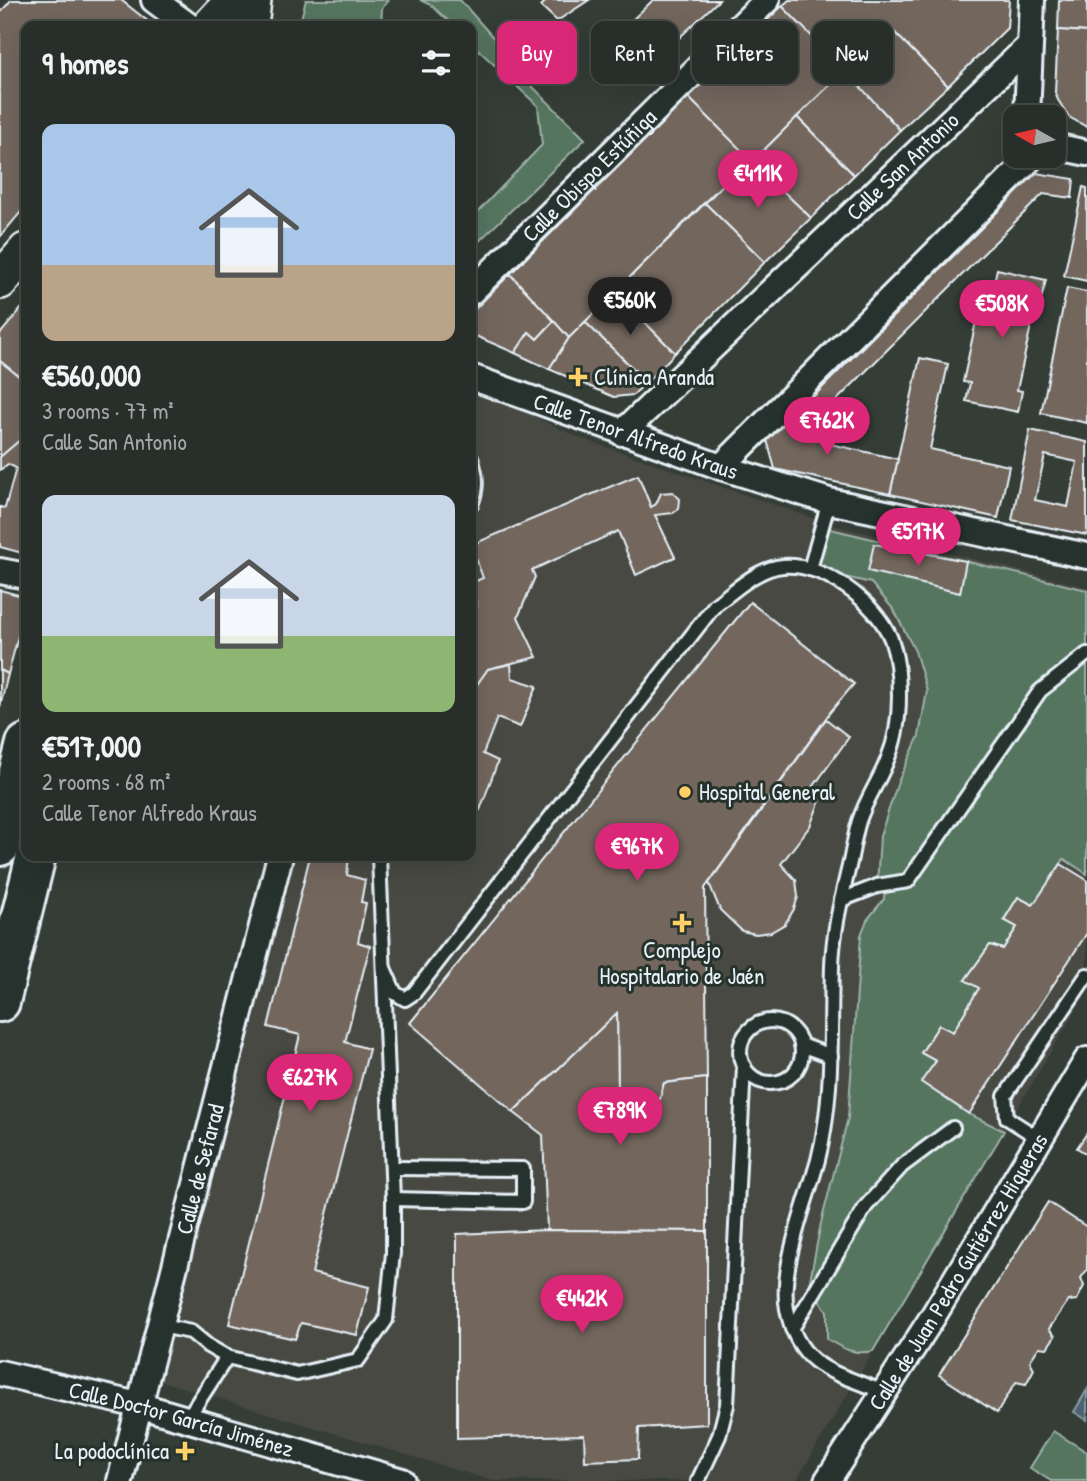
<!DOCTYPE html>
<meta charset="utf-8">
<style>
:root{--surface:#282e29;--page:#343a35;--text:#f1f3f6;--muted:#a5a8a8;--line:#444a46;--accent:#db2777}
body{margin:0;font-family:"Patrick Hand",sans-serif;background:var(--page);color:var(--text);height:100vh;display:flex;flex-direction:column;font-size:26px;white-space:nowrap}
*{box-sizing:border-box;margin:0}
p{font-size:23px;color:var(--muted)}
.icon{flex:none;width:38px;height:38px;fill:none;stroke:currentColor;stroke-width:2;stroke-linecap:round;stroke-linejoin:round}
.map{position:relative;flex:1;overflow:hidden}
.side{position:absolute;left:21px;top:21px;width:455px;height:840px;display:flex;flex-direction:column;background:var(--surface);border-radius:14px;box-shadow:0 7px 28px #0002,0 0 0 2px var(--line)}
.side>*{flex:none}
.top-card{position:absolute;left:497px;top:21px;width:485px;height:63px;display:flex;gap:14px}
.needle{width:46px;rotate:278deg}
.fabs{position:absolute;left:1003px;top:105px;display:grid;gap:14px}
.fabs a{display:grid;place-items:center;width:63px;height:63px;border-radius:14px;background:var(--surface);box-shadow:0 7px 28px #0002,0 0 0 2px var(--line);font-size:35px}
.price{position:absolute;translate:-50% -60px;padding:0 16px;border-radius:24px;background:var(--accent);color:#fff;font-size:23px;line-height:46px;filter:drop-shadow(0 2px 4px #0008)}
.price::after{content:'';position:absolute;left:50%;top:42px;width:21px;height:16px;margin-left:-10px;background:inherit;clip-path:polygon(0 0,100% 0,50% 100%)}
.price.selected{background:#222;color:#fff}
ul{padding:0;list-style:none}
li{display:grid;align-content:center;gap:14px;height:371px;padding:0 21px}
li span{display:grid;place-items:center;height:217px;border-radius:14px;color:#555}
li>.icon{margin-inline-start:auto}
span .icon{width:126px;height:126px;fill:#fffc;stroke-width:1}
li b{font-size:30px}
h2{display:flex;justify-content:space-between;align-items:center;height:84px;padding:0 21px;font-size:30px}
.chip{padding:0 24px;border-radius:14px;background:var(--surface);box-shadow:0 7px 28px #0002,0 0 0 2px var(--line);font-size:24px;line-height:63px}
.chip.selected{background:var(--accent);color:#fff}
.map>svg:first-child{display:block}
</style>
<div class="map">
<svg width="1087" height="1481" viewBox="0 0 1087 1481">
<rect width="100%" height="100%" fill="#353d37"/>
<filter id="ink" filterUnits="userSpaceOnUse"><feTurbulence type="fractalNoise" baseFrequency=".0143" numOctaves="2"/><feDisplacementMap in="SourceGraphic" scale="14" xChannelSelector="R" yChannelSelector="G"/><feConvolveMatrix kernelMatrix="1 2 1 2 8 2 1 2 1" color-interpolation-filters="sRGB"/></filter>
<g filter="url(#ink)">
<!-- built -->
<path fill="#474942" d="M471,387L580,438L833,525L1087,587V991L796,1481H493L154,1379L295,856H471Z"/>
<!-- green -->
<g fill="#54745e" stroke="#9eb2ab" stroke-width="2">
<path d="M306,0H389L382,8L381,26H299Z"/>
<path d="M420,0H460L498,43L533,76L530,84L585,139L471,249V219L542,145L538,106L471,43V26H454L431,5Z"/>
<path d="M822,527L1087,590V874L1064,859L1033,905L1018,897L1004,919L1017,927L1003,949L990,945L965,980L979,988L953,1032L939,1025L921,1053L936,1061L922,1082L969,1114L1004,1131L873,1351C854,1355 843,1349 827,1339V1311L814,1292L805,1306L821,1223L848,1118L861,935L867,920L884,899L885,885L877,886L880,836L898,782L919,736L927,691L915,651L894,610L871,583L810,569Z"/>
<path d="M1053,1431L1087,1452V1481H1051L1030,1468Z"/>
</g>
<!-- water -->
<path fill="#4b6470" stroke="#8a9ca6" stroke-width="2" d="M1087,1390V1420L1074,1412Z"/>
<!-- building -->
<g fill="#72665d" stroke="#e8f1f8" stroke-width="2" fill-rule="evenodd">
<path d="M11,0H121L154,26H26V206L0,237V13Z"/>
<path d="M547,0H589L557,21L541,6Z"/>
<path d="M653,0H719L636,79L604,47Z"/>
<path d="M789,0H1009L1007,28L948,86L892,30L848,74L782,6Z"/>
<path d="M1059,0H1087V32L1058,30Z"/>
<path d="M782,6L845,70L752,162L688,97Z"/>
<path d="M892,30L948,86L900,130L848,74Z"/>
<path d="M1058,30L1087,32V127L1069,117L1058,100L1055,92Z"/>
<path d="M845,70L900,130L854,175L797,117Z"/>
<path d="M688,97L749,158L569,338L510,274Z"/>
<path d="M797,117L854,175L811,218L752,162Z"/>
<path d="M749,158L811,218L765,262L705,203Z"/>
<path d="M1036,173L1074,179L1072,198L1043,194L822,415L809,401Z"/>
<path d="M1083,187L1087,188V281L1064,276Z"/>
<path d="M705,203L765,262L675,353L615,292Z"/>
<path d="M997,269L1046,280L1041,299L1037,298L1017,390L1022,391L1018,412L966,401L970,383L963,382L984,284L993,286Z"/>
<path d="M510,274L554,321L537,339L529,332L515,353L471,334V313Z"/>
<path d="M1067,288L1087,292V423L1041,413Z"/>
<path d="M615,292L675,353L647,382L585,322Z"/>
<path d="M26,303V382L0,361V334Z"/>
<path d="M554,321L569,338L549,369L515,353L529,332L537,339Z"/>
<path d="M585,322L647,382L633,395L614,397L549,369L569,338Z"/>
<path d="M920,358L948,364L930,449L1009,466L998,518L890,494Z"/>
<path d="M0,361L26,382V435L0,457Z"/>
<path d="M800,407L824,428L821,442L898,459L890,494L775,469L767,440Z"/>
<path d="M1030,430L1087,442V535L1012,520ZM1045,455L1077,462L1068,507L1035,500Z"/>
<path d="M26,435V554L0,547V507L5,508L16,468L8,464L0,470V457Z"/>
<path d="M638,475L651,507L656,504L661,493L673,492L680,499L679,509L673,513L655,515L675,557L636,575L618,531L532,570L535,577L518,617L537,657L488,669L471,693V608L477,606L471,583L483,578L471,545Z"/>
<path d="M874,544L966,561L960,593L868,571Z"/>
<path d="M0,590L26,597V607L8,674L0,670Z"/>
<path d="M750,602L854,684L831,711L705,888L707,1078L664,1083L660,1099H618L617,1013L513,1112L410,1023Z"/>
<path d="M511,664L512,678L537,686L520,727L497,718L483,754L498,761L480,810L471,806V693L488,669Z"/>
<path d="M0,670L8,674L0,707Z"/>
<path d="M826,719L849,737L811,790L821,798L810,826L781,864L796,880L798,897L794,909L785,924L771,932L756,934L742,931L720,910L709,883Z"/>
<path d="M310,856H349L347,875L365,880L361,902L366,903L358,942L370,946L345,1042L369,1049L312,1273L369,1287L357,1335L301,1323L295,1339L229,1324L300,1035L268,1027Z"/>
<path d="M1061,864L1087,880V933L969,1114L921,1082L936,1061L921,1053L939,1025L953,1032L979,988L965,980L990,945L1003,949L1017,927L1004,920L1018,897L1033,905Z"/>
<path d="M617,1013L618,1099H660L664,1083L707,1078V1231L547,1230L543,1135L513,1112Z"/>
<path d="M1087,1133V1154L1077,1148Z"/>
<path d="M1048,1202L1087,1227V1270L1081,1278L1084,1286L1077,1300L1068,1301L1049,1329L1055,1336L1047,1348L1039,1347L1030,1361L1034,1369L1026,1384L1016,1382L997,1413L939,1375Z"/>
<path d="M547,1230L707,1231V1424L639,1428L638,1459L585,1461L584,1435L457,1438V1234Z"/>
</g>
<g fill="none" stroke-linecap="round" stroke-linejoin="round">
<defs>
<g id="lane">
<path d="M471,458C477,475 478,488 471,505"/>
<path d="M810,569L829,501"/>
<path d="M841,900L877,886L908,881L1040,691L1087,654"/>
<path d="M384,968L395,993L405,999L414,993L715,605C735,591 757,568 783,566C824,563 876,602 891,639C897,656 899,679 899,696C899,718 896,739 888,758C880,780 866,799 859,821C855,834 853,848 850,862C842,896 833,931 832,966C830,1031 834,1097 818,1160C807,1200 779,1270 787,1309C798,1368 835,1373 884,1392"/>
<circle cx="771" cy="1052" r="31"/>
<path d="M801,1045L831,1056"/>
<path d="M1040,1139L1007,1118L1005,1096L1087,975"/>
<path d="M392,1168L523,1169V1202L393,1199"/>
<path d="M161,1326L191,1332L208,1346L227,1357L297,1374L358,1360L386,1320L393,1253V1199L379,856"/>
<path d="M792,1329L866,1206L902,1166L953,1128"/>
<path d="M187,1419L227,1357"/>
<path d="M698,1481L719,1436L727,1405L744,1066"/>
</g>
<g id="street">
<path d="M154,0L189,26"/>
<path d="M1027,117L1032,0"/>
<path d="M1054,146L1087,153"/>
<path id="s1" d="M471,292L767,0"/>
<path id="s2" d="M471,377L721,467L829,501L1087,556"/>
<path id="s3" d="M622,433L1029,46"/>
<path d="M721,467L1033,156"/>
<path d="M0,571L26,576"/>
<path id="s4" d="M0,1373L138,1405L402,1481"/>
<path id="s5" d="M120,1481L280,856"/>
<path id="s6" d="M827,1481L932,1318L1087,1060"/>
</g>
<g id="secondary">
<path d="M210,26L234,0"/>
<path d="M250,26L253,0"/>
<path d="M0,281L26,251"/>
</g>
<g id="primary">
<path d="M0,846L26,744"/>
<path d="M0,1002L36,856"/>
</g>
</defs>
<!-- lane casing -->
<use href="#lane" stroke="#e8f1f8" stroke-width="18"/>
<!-- street casing -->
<use href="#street" stroke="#e8f1f8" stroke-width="30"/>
<!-- secondary casing -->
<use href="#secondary" stroke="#e8f1f8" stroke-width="40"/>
<!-- primary casing -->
<use href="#primary" stroke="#e8f1f8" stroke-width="44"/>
<!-- lane -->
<use href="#lane" stroke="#26332d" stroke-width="12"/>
<!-- street -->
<use href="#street" stroke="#26332d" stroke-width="24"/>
<!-- secondary -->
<use href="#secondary" stroke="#26332d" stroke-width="35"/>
<!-- primary -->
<use href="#primary" stroke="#26332d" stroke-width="38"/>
</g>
</g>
<!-- markers -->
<g fill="#ffd166" stroke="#26332d" stroke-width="2.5">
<path d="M574.5 366.5h7v7h7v7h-7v7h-7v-7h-7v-7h7z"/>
<circle cx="685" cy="792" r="7"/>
<path d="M678.5 912.5h7v7h7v7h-7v7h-7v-7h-7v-7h7z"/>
<path d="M181.5 1440.5h7v7h7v7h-7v7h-7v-7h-7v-7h7z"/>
</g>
<g text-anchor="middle" stroke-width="6" stroke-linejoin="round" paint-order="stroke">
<!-- street labels -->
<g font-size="23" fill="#e8f1f8" stroke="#26332d">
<text dy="8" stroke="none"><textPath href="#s3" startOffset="387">Calle San Antonio</textPath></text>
<text dy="8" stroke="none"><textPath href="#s1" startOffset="166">Calle Obispo Estúñiga</textPath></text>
<text dy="8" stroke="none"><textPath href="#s2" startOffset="175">Calle Tenor Alfredo Kraus</textPath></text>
<text dy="8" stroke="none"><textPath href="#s5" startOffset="322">Calle de Sefarad</textPath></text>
<text dy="8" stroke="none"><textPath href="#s6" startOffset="247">Calle de Juan Pedro Gutiérrez Higueras</textPath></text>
<text dy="8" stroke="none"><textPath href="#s4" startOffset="187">Calle Doctor García Jiménez</textPath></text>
</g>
<!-- poi labels -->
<g font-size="23" fill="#e8f1f8" stroke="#26332d" text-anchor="start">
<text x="594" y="385">Clínica Aranda</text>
<text x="699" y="800">Hospital General</text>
<text x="682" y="958" text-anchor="middle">Complejo<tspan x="682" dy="26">Hospitalario de Jaén</tspan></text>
<text x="169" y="1459" text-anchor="end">La podoclínica</text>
</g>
</g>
</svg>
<div class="fabs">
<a><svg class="needle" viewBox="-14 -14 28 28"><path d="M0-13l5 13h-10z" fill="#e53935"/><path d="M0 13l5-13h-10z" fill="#a5a8a8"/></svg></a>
</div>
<b class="price" style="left:758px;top:210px">€411K</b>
<b class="price selected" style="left:630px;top:337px">€560K</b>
<b class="price" style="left:1002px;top:340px">€508K</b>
<b class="price" style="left:827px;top:457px">€762K</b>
<b class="price" style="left:918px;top:568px">€517K</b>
<b class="price" style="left:637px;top:883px">€967K</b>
<b class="price" style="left:310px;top:1114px">€627K</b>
<b class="price" style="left:620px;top:1147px">€789K</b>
<b class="price" style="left:582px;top:1335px">€442K</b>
<div class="top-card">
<a class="chip selected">Buy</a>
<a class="chip">Rent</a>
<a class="chip">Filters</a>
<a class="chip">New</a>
</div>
<section class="side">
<h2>9 homes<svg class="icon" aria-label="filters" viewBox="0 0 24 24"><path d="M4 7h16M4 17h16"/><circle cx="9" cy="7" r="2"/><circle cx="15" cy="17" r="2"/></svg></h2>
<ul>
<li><span style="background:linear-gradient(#a9c7e8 65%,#b9a48a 0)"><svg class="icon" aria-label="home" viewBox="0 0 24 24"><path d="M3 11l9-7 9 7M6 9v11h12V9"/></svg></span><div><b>€560,000</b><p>3 rooms · 77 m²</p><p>Calle San Antonio</p></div></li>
<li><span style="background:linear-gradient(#c9d6e8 65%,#8fb573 0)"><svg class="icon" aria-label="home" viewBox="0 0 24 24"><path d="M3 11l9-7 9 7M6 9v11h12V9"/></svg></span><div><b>€517,000</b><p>2 rooms · 68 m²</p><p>Calle Tenor Alfredo Kraus</p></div></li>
</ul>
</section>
</div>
